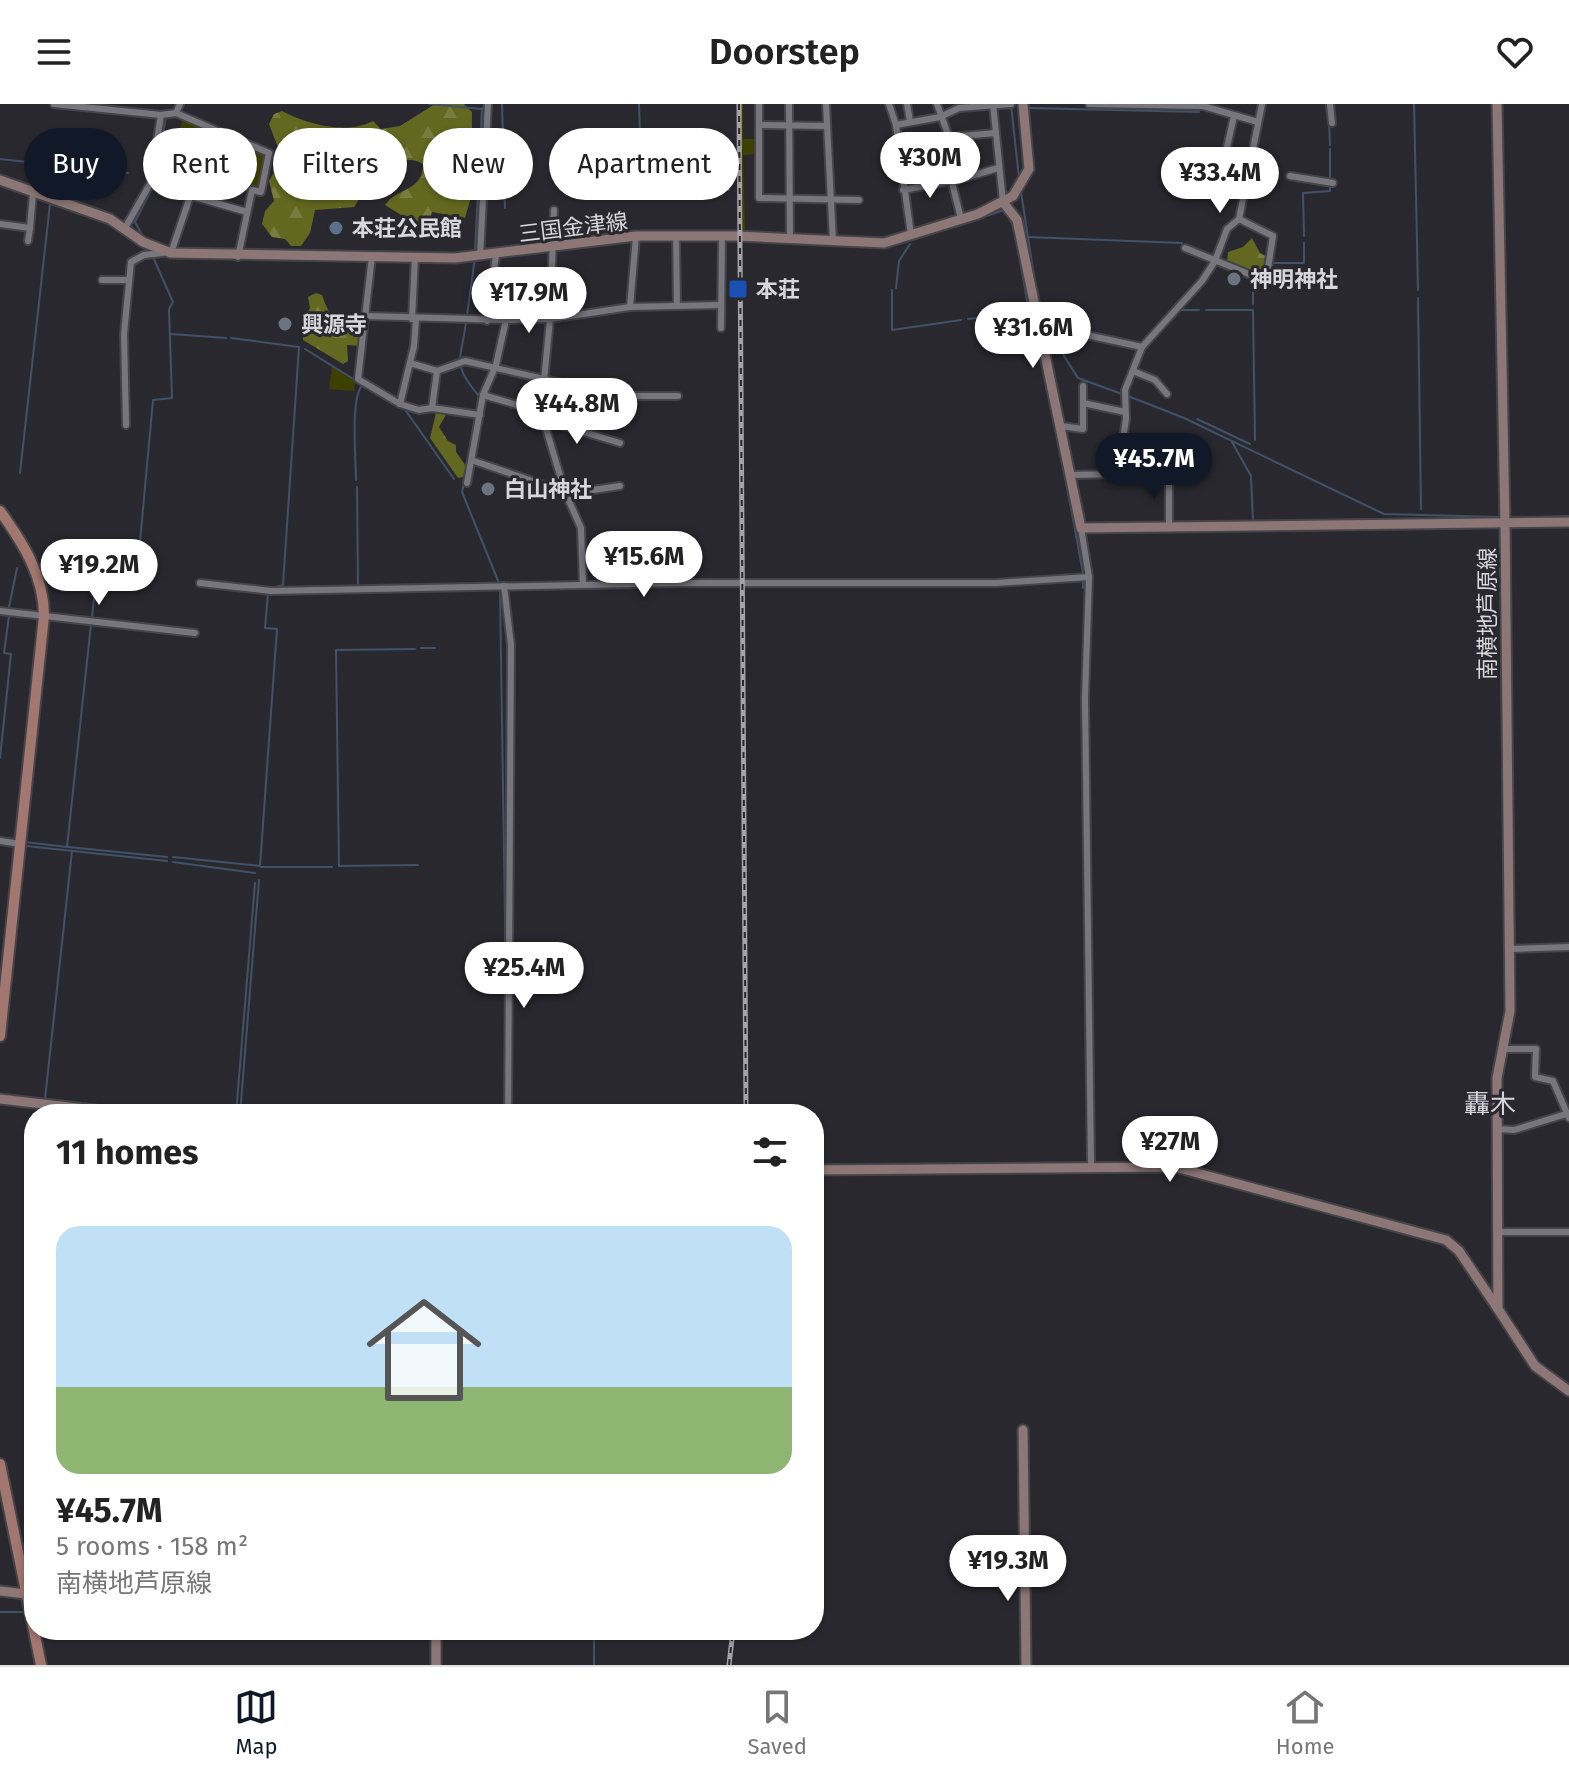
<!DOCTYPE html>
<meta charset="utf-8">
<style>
:root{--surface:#fff;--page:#f2f2f2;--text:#222;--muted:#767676;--line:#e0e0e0;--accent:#111827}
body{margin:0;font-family:"Fira Sans","Noto Sans JP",sans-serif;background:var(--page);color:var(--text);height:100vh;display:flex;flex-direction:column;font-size:30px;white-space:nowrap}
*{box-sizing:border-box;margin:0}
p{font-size:26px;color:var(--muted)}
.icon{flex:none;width:44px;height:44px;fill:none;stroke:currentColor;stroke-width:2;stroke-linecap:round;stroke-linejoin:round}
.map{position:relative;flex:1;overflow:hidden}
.panel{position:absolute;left:24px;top:1000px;width:800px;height:536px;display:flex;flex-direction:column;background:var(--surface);border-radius:32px;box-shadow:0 2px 6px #0004}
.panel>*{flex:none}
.guide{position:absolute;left:24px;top:24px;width:800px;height:72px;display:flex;gap:16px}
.price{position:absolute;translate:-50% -68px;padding:0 18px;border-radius:28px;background:#fff;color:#222;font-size:26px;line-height:52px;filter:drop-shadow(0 2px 4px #0008)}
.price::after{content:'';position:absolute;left:50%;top:48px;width:24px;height:18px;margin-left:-12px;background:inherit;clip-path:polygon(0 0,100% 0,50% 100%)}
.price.current{background:var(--accent);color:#fff}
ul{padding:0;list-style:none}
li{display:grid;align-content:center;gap:16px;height:424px;padding:0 32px}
li span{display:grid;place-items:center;height:248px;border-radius:24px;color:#555}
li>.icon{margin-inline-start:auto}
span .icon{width:144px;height:144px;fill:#fffc;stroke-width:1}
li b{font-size:34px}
h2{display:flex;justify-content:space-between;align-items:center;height:96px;padding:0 32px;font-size:34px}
.tag{padding:0 28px;border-radius:36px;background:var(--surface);box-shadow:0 2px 6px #0004;font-size:28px;line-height:72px}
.tag.current{background:var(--accent);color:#fff}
header{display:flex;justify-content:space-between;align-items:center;height:104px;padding:0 32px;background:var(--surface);font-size:36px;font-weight:600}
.tab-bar{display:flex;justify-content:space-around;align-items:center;height:112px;border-top:2px solid var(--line);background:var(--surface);font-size:22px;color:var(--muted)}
.tab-bar a{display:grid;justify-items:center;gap:4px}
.tab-bar .current{color:var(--accent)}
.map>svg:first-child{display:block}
</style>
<header><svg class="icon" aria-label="menu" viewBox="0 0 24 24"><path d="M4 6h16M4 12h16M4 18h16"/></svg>Doorstep<svg class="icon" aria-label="heart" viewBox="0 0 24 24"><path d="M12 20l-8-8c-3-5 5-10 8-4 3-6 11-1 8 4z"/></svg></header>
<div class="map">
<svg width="1569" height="1561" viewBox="0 0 1569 1561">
<defs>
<pattern id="grass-tufts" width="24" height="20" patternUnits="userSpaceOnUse" patternTransform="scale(2)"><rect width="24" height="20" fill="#3c4100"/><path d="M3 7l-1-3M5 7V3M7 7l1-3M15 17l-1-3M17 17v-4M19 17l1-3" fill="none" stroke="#575c25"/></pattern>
<pattern id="forest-firs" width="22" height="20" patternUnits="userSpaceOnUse" patternTransform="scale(2)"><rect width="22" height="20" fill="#62681f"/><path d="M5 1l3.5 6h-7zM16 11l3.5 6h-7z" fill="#787d3f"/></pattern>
</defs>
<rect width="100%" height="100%" fill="#29282e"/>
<!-- grass -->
<g fill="url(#grass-tufts)">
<path d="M738,0H743V35H756V50L743,51L745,127L740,126Z"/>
<path d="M332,263L355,277L354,287L329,285Z"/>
</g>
<!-- forest -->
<g fill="url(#forest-firs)">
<path d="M435,0H464L472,8L471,93L465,114L432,108L429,118L406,120L401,111L385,101C397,83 423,88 423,60C408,50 390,61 376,69L379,75L361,82L357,87L358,97L354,103L315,106L310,129L301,142H291L285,135L272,133L262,120L265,107L274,97L269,77L282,54L269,20L274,10L282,7C306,20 346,31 373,17L381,25L400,22Z"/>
<path d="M1252,134L1260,149L1267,153L1263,171L1227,158L1228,148L1243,143Z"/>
<path d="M316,189L322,191C334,226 339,213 362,224L360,242L347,241L348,257L343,260L303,236V215L310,204L308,193Z"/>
<path d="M436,309H447L439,323L448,337L456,341V348L466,362L463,373L458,374L430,334Z"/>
</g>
<!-- pitch -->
<path fill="#3c4100" d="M183,15L266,53L258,83L249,81L247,87L176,66L181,50L174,45Z"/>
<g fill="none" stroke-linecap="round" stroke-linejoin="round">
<!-- stream -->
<g stroke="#415168" stroke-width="2">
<path d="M429,0L481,5"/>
<path d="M502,0L505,104"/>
<path d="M639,0L642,88"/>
<path d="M1414,0L1418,186"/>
<path d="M1011,1L1019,74"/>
<path d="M1029,4L1199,8"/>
<path d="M1329,17L1330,41"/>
<path d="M1330,45V76"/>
<path d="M0,55L128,69"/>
<path d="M154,78L166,13"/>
<path d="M648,88L729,86"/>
<path d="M1021,88L1036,185"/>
<path d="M1006,109L1015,124"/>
<path d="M955,123L1001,107"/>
<path d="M741,127V0"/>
<path d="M142,131L135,118L152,84"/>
<path d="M1304,132L1303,89L1330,87V82"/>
<path d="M1028,133L1182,139"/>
<path d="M912,136L950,124"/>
<path d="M1018,142L1028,203"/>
<path d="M475,148L482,4"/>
<path d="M1272,159H1304V139"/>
<path d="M896,184L899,157L910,140"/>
<path d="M892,186V226L961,216"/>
<path d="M1418,194L1421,405"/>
<path d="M1253,200V177L1268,181L1269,177"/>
<path d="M1040,203L1045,219"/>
<path d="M1181,206H1199"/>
<path d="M1206,206H1253L1255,336"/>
<path d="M467,211L475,154"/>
<path d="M968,215L1026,208L1042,256"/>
<path d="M466,217C462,256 450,258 479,292L477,307"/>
<path d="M1047,225L1078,274L1122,290"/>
<path d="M171,230L226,234"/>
<path d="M231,234L299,243L283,481L271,484"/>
<path d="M305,245L355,276"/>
<path d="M379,291L398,303"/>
<path d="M1128,292L1184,314L1384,410L1500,413"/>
<path d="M406,307L454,375"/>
<path d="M1197,315L1250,340"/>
<path d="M1232,338L1251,372L1253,418"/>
<path d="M1059,340L1083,469"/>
<path d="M20,369L50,100L83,110"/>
<path d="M356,376C356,356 350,290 363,281"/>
<path d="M465,376L462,388L499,479"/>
<path d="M357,383L358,480"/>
<path d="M1510,414L1569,412"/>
<path d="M1083,478V484"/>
<path d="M500,487L506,877"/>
<path d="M9,503L17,464"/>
<path d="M92,513L96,477L136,481L153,296L172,294L169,205L173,198L149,144"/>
<path d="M421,544H435"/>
<path d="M415,545L336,546L339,762L418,761"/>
<path d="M0,654L11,550L4,549L9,512"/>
<path d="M25,738L67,743L91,520"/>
<path d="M26,742L167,757"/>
<path d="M68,743L167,753"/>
<path d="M72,747L45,995L139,1006"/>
<path d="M173,753L260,762L277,525L265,524L268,490"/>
<path d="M173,758L255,769"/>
<path d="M261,763H332"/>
<path d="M145,1007L172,1010"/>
<path d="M236,1010L255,779"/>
<path d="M240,1010L259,776"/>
<path d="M0,1508H24"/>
<path d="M594,1526V1561"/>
</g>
<defs>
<g id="street">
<path d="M54,0L161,11L150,80L125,124"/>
<path d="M759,0V94L859,96"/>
<path d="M789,0L790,135"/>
<path d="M826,0L833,137"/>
<path d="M889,0L896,21L911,131"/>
<path d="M907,0L910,17"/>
<path d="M937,0L949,33L948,62L961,115"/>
<path d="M993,0L1003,98"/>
<path d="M1089,0L1203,2L1258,18"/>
<path d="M1330,0L1332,19"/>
<path d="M176,9L269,49L261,88L252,86L238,153"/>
<path d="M161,11L176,9L180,0"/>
<path d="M1234,12L1225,52L1251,61"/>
<path d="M759,21L827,22"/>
<path d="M896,21L940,13L959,4L1011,0"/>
<path d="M949,33L996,29"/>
<path d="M1197,49L1225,52"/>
<path d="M1290,72L1333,79"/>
<path d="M951,78L998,64"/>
<path d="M150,80L247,108"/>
<path d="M903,86L951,77"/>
<path d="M554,106L550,215L541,308L565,388L581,424L583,481"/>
<path d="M0,120L30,124L33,89"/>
<path d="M676,132L677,202"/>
<path d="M28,137L30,124"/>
<path d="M1185,144L1266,177L1273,132L1239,115"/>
<path d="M171,149L197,72"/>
<path d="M372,152L358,275L400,300L419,306L432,304L480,311"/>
<path d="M480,152L488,0"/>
<path d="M102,176H129"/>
<path d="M630,203L636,132"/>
<path d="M368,212L506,216L550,215L630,203L721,201"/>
<path d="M412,215L415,153"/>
<path d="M487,217L496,151"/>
<path d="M1036,220L1142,243"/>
<path d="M721,224L722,132"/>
<path d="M410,259L437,267"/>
<path d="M1133,267L1155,276L1167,290"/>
<path d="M1083,282V299L1125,308"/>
<path d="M483,291L541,308"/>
<path d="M400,300L414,242L416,216"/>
<path d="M432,304L437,267L465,257L619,292H678"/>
<path d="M544,316L620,339"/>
<path d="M126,321L124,230L131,158L144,151L163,149"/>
<path d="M1061,322L1083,325V299"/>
<path d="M474,357L565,388"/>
<path d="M1118,369L1126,315L1125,286L1142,243L1202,177L1215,157L1227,125L1239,115L1262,0"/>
<path d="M1070,371L1169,369V424"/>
<path d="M467,379L483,291L496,261L506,216"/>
<path d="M566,390L620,382"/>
<path d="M1081,424L1089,473L1085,594L1091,1061"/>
<path d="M200,479L271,487L682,479H996L1089,473"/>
<path d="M504,482L511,541L508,1010"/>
<path d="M0,507L195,529"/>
<path d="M0,737L21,740"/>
<path d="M1510,845L1569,843"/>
<path d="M1503,945H1536L1535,973L1553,977L1569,1014"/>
<path d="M1498,1025L1514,1026L1569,1009"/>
<path d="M1499,1128H1569"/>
</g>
<g id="secondary">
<path d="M1497,0L1505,418"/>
<path d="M0,76L110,115L143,138L171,149L455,154L636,132H738L884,139L978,110L1013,92L1029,65L1023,0"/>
<path d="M1003,98L1017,116L1081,424L1569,418"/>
<path d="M1505,418L1510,907L1497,974L1498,1205L1535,1262L1569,1287"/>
<path d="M0,995L129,1010"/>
<path d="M814,1066L1175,1063L1446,1136L1459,1147L1498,1205"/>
<path d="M1023,1326L1026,1561"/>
<path d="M0,1487L26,1490"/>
<path d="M436,1526V1561"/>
</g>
<g id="primary">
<path d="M0,407C23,439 44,472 44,512L0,932"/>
<path d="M0,1360L41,1561"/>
</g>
</defs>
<!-- street casing -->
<use href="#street" stroke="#454449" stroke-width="10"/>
<!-- secondary casing -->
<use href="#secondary" stroke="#454449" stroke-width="13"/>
<!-- primary casing -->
<use href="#primary" stroke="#454449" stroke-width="14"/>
<!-- street -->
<use href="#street" stroke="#78767d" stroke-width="6"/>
<!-- secondary -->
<use href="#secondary" stroke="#8d7776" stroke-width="9"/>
<!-- primary -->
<use href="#primary" stroke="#a2776f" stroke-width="10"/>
<defs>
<g id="rail">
<path d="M739,0L746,1010"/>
<path d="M729,1561L733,1526"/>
</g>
</defs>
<!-- rail casing -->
<use href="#rail" stroke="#a4a3a8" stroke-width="5"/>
<!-- rail -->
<use href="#rail" stroke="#29282e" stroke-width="2" stroke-dasharray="6" stroke-linecap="butt"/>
</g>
<!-- markers -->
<circle fill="#5c6f8a" stroke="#29282e" stroke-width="3" cx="336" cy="124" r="8"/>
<g fill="#6b7280" stroke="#29282e" stroke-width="3">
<circle cx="1234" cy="175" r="8"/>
<circle cx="285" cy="220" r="8"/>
<circle cx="488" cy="385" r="8"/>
</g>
<rect fill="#1a4fb4" stroke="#29282e" stroke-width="3" x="728" y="175" width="20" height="20" rx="4"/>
<g text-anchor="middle" stroke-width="6" stroke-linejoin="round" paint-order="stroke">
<!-- street labels -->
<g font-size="22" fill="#d8d7db" stroke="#29282e">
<text transform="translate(573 123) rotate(-7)" y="8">三国金津線</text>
<text transform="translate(1487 510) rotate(-90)" y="8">南横地芦原線</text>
</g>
<!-- poi labels -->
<g font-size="22" font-weight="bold" fill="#d8d7db" stroke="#29282e" text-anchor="start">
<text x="352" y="132">本荘公民館</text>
<text x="1250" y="183">神明神社</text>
<text x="756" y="193">本荘</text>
<text x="301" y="228">興源寺</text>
<text x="504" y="393">白山神社</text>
</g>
<!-- quarter labels -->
<g font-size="26" fill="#d4d2da" stroke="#29282e">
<text x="1490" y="1009">轟木</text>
</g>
</g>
</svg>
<b class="price" style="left:930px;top:96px">¥30M</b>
<b class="price" style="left:1220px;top:111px">¥33.4M</b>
<b class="price" style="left:529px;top:231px">¥17.9M</b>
<b class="price" style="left:1033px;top:266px">¥31.6M</b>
<b class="price" style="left:577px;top:342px">¥44.8M</b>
<b class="price current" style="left:1154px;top:397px">¥45.7M</b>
<b class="price" style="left:644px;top:495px">¥15.6M</b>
<b class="price" style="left:99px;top:503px">¥19.2M</b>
<b class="price" style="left:524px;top:906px">¥25.4M</b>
<b class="price" style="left:1170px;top:1080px">¥27M</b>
<b class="price" style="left:1008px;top:1499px">¥19.3M</b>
<div class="guide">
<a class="tag current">Buy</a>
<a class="tag">Rent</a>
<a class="tag">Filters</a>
<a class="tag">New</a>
<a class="tag">Apartment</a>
</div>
<section class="panel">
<h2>11 homes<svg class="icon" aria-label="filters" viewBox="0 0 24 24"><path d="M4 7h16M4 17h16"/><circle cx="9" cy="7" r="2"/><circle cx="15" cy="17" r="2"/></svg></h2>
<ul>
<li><span style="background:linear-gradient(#bfe0f5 65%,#8fb573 0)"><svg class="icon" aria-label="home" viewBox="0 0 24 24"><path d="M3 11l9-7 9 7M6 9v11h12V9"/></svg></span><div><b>¥45.7M</b><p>5 rooms · 158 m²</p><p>南横地芦原線</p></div></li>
</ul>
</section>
</div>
<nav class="tab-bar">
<a class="current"><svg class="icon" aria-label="map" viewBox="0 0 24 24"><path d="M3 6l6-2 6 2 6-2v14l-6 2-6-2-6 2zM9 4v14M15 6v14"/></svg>Map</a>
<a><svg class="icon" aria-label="saved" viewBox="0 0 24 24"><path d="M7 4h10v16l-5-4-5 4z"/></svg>Saved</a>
<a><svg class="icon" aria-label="home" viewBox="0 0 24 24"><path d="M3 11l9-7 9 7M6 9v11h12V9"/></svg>Home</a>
</nav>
